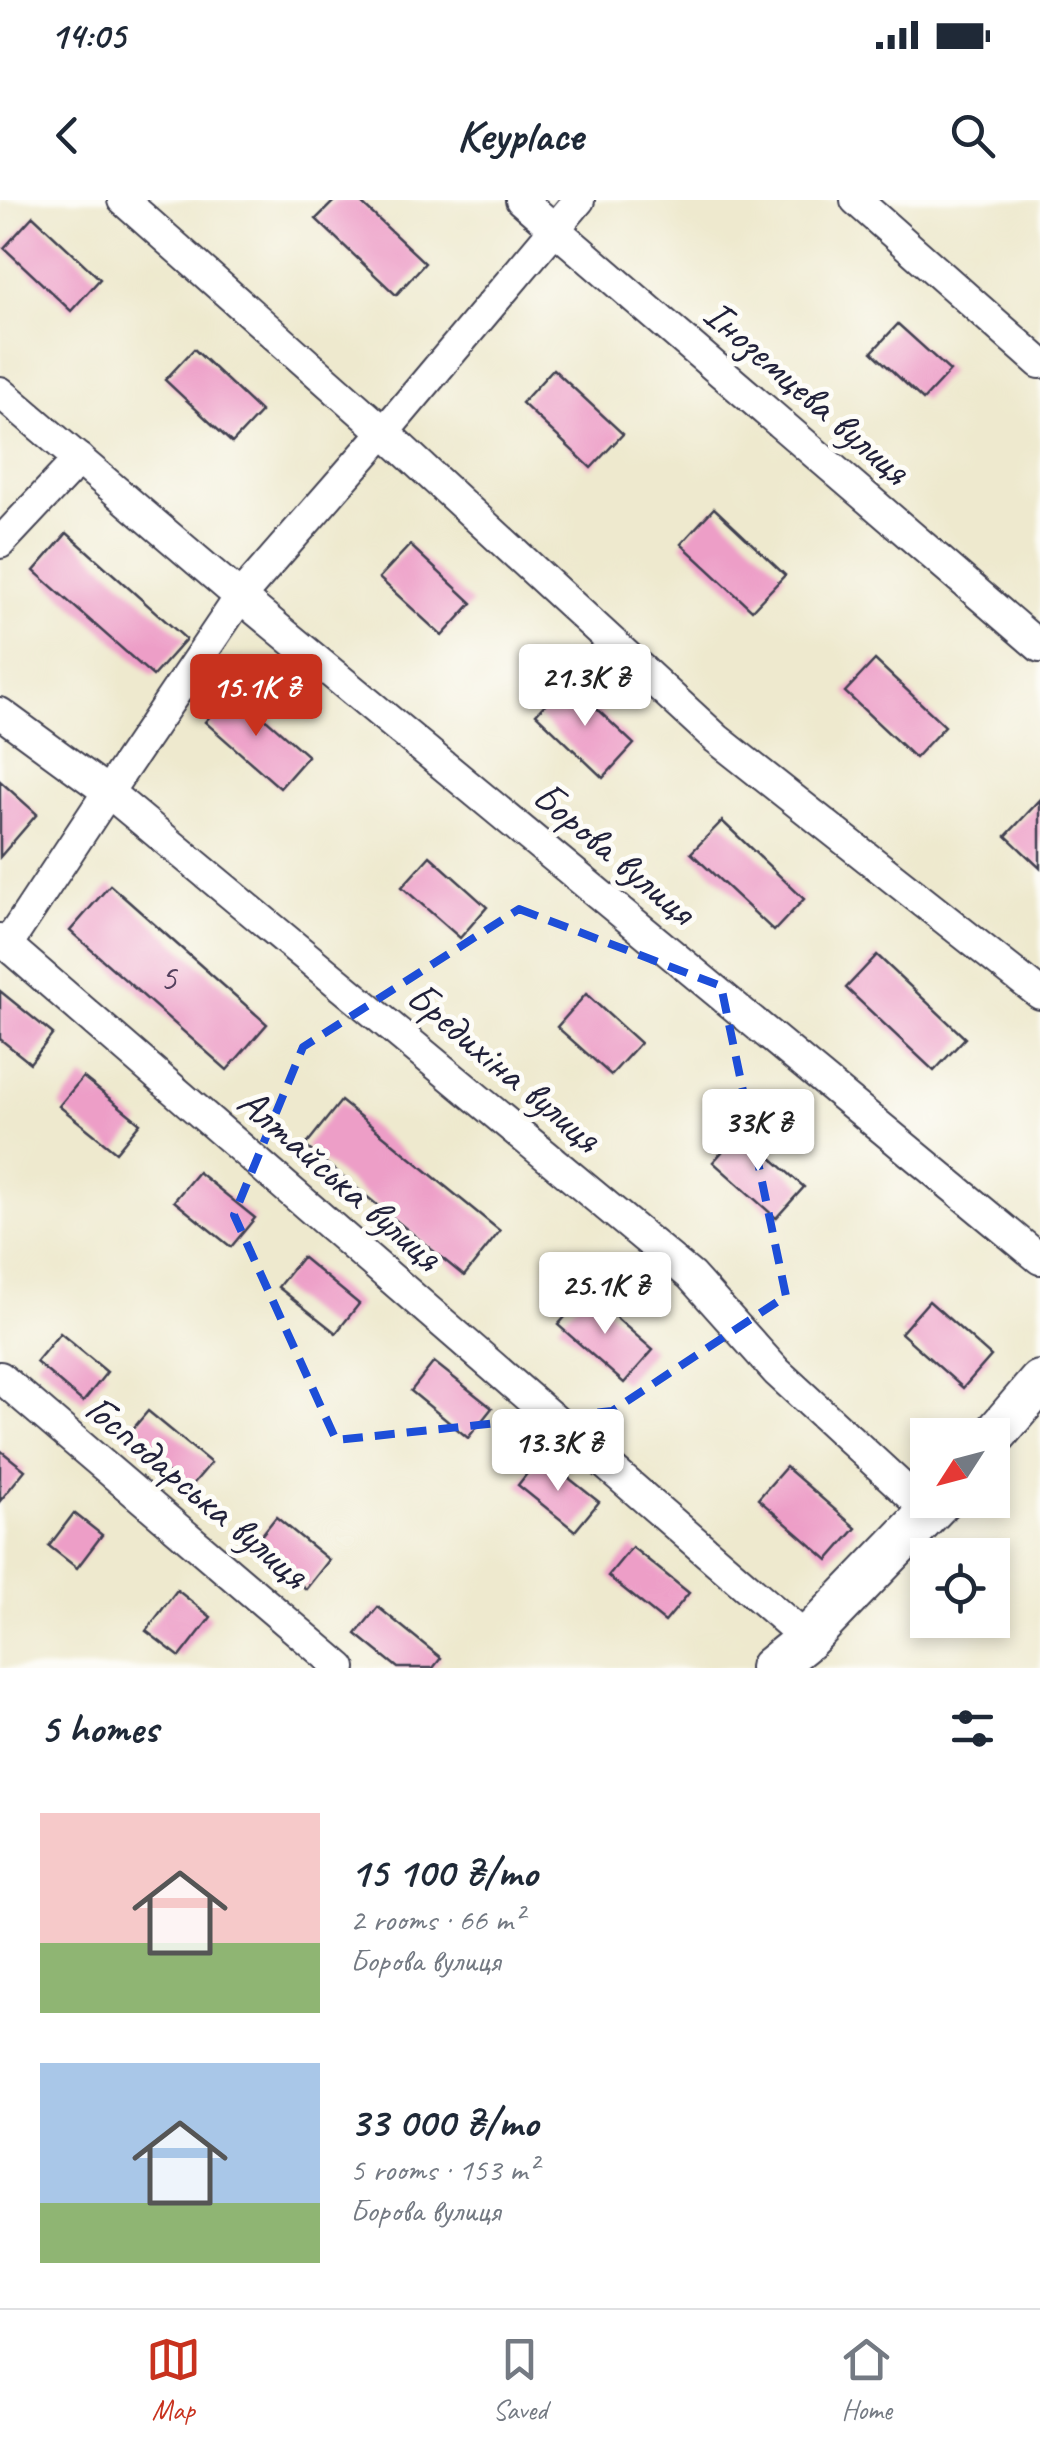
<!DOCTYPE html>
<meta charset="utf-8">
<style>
:root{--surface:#fff;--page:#f6f6f7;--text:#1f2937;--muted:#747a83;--line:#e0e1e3;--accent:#c8321e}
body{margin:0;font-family:Caveat,sans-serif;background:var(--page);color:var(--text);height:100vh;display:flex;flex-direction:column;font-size:38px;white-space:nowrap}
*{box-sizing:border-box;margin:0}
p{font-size:32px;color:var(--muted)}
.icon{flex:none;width:55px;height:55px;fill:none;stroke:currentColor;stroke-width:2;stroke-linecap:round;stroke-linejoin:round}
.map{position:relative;height:1468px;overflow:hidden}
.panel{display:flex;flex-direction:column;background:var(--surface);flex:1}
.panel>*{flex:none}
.needle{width:65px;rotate:234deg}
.tools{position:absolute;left:910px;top:1218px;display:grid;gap:20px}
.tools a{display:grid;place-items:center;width:100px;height:100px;border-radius:0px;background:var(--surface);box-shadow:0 5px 15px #0003;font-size:50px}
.price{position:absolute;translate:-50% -85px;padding:0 22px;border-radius:10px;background:#fff;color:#222;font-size:32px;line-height:65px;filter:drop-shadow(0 2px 5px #0008)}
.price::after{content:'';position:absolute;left:50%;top:60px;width:30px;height:22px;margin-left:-15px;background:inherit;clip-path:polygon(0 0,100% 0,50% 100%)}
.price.selected{background:var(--accent);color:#fff}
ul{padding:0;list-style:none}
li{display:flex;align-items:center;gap:30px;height:250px;padding:0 40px}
li span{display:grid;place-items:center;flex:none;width:280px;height:200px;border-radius:0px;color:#555}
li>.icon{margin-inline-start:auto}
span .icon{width:120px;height:120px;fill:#fffc;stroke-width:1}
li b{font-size:42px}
h2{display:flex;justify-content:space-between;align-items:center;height:120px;padding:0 40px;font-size:42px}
.status{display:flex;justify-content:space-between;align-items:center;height:70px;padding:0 50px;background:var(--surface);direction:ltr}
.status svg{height:28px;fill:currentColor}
header{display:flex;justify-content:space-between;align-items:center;height:130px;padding:0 40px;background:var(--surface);font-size:45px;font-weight:700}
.menu{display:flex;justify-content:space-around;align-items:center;height:140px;border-top:2px solid var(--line);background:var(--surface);font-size:28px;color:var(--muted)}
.menu a{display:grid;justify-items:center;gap:5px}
.menu .selected{color:var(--accent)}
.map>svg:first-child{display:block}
</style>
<div class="status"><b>14:05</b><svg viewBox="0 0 49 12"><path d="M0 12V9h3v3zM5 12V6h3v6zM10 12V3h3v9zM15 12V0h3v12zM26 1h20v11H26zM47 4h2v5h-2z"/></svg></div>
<header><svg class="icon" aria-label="back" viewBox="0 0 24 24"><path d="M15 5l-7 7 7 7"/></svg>Keyplace<svg class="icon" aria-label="search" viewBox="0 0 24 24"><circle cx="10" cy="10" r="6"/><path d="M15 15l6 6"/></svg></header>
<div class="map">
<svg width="1040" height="1468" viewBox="0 0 1040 1468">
<rect width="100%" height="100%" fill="#fdfcf7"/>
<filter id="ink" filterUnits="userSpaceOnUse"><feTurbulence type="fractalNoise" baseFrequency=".01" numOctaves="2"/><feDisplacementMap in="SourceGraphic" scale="20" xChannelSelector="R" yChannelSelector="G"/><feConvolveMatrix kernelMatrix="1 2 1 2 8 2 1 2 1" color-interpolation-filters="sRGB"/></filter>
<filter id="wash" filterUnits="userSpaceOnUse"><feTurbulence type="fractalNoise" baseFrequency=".0048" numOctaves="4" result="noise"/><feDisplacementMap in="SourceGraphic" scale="40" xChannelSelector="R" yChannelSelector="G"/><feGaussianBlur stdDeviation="2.25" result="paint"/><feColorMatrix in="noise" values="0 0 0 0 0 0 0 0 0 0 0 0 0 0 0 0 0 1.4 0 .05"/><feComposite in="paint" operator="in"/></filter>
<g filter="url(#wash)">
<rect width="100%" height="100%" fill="#eee9ce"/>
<g id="blocks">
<!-- building -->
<g fill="#ed9ec7">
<path d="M335,0H358L425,63L396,95L316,19Z"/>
<path d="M33,16L100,79L71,111L4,48Z"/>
<path d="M898,124L950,171L923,200L872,152Z"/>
<path d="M194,149L261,212L232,243L165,180Z"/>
<path d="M553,169L623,234L591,268L522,203Z"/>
<path d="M714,308L785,375L752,410L681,344Z"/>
<path d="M67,333L186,439L153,476L34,371Z"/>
<path d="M410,345L472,403L442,436L379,378Z"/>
<path d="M875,460L945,526L915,558L845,492Z"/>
<path d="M567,481L634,544L603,578L536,514Z"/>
<path d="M233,490L308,556L280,588L205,522Z"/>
<path d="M0,581L37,614L0,657Z"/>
<path d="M1040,600V668L1006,636Z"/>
<path d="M722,621L804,699L774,731L691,653Z"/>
<path d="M430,656L487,707L460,738L402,687Z"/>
<path d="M110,685L267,824L227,870L70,731Z"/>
<path d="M877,755L965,838L934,871L846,788Z"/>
<path d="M0,791L53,834L30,863L0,839Z"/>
<path d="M586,794L640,843L611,875L557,827Z"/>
<path d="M83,877L140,923L116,952L59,906Z"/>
<path d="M341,901L500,1031L464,1076L305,946Z"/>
<path d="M741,931L804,987L776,1018L713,962Z"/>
<path d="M198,972L255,1018L231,1047L174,1001Z"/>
<path d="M302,1057L359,1104L336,1133L278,1087Z"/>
<path d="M587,1092L653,1150L624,1183L558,1125Z"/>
<path d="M929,1101L991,1156L963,1188L901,1133Z"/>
<path d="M60,1133L107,1172L83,1202L36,1162Z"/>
<path d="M434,1162L492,1208L468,1238L411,1191Z"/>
<path d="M148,1211L211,1263L188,1290L125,1238Z"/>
<path d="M0,1250L25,1270L0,1301Z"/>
<path d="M541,1256L599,1302L575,1331L518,1285Z"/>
<path d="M786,1267L856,1328L828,1360L758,1299Z"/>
<path d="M74,1313L102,1335L77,1368L49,1346Z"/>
<path d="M276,1317L329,1360L306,1389L253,1346Z"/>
<path d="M632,1347L689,1393L665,1422L608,1376Z"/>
<path d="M177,1390L211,1417L180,1457L146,1431Z"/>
<path d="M378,1407L441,1458L433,1468H398L356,1434Z"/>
</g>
</g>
</g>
<g filter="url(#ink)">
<use href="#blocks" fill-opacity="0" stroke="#414051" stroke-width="2.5"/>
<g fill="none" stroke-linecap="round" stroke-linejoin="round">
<defs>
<g id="street">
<path d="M123,0L384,232L717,539L1040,794"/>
<path d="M521,0L1040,447"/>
<path d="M856,0L1040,163"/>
<path d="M0,192L240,397L1040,1059"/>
<path d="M0,343L79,259"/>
<path d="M0,513L108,592L691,1076L777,1172L930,1313"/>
<path d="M0,739L807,1439"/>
<path d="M7,745L108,592L240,397L384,232L579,0"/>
<path d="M0,1177L341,1468"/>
</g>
<g id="secondary">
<path d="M992,1238L1040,1182"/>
<path d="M771,1468L807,1439L941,1300"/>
</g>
</defs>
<!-- street casing -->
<use href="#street" stroke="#414051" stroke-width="34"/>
<!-- secondary casing -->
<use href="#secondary" stroke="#414051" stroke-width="46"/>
<!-- street -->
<use href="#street" stroke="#fff" stroke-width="30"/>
<!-- secondary -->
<use href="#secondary" stroke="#fff" stroke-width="42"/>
</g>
</g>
<!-- marked area -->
<path fill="none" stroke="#1d4ed8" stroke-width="8" stroke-dasharray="20 12" stroke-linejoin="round" d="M519,709L721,786L786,1096L612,1211L336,1240L234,1015L303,847Z"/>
<g text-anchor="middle" stroke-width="10" stroke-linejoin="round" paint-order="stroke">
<!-- number labels -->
<g font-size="38" fill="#55415e">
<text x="168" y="790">5</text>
</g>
<!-- street labels -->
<g font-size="42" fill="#22223b" stroke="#fdfcf7">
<text transform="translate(808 191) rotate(41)" y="15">Іноземцева вулиця</text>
<text transform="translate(615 652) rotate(40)" y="15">Борова вулиця</text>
<text transform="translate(505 866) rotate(40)" y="15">Бредихіна вулиця</text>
<text transform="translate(341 978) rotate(41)" y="15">Алтайська вулиця</text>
<text transform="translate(198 1290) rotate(40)" y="15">Господарська вулиця</text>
</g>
</g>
</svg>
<div class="tools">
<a><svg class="needle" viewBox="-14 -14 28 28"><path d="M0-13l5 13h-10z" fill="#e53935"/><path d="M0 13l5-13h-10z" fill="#747a83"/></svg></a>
<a><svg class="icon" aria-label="locate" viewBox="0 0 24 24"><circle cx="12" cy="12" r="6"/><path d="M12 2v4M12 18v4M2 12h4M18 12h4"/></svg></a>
</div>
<b class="price" style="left:585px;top:529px">21.3K ₴</b>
<b class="price selected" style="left:256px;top:539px">15.1K ₴</b>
<b class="price" style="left:758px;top:974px">33K ₴</b>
<b class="price" style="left:605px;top:1137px">25.1K ₴</b>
<b class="price" style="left:558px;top:1294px">13.3K ₴</b>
</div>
<section class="panel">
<h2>5 homes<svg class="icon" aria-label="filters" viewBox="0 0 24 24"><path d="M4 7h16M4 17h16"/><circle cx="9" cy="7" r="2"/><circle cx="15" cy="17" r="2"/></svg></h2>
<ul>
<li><span style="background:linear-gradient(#f6c9c9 65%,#8fb573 0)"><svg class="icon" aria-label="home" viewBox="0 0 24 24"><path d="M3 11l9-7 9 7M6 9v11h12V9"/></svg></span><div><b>15 100 ₴/mo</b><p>2 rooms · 66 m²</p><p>Борова вулиця</p></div></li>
<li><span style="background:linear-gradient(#a9c7e8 70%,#8fb573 0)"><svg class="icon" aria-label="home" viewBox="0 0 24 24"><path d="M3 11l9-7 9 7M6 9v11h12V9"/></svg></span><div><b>33 000 ₴/mo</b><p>5 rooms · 153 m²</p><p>Борова вулиця</p></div></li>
</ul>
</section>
<nav class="menu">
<a class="selected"><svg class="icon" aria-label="map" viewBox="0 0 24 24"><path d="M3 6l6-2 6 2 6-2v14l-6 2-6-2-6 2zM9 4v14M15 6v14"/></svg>Map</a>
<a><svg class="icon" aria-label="saved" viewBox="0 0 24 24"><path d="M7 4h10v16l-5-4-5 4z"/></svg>Saved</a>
<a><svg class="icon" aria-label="home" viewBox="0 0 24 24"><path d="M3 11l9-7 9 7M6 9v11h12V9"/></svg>Home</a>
</nav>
